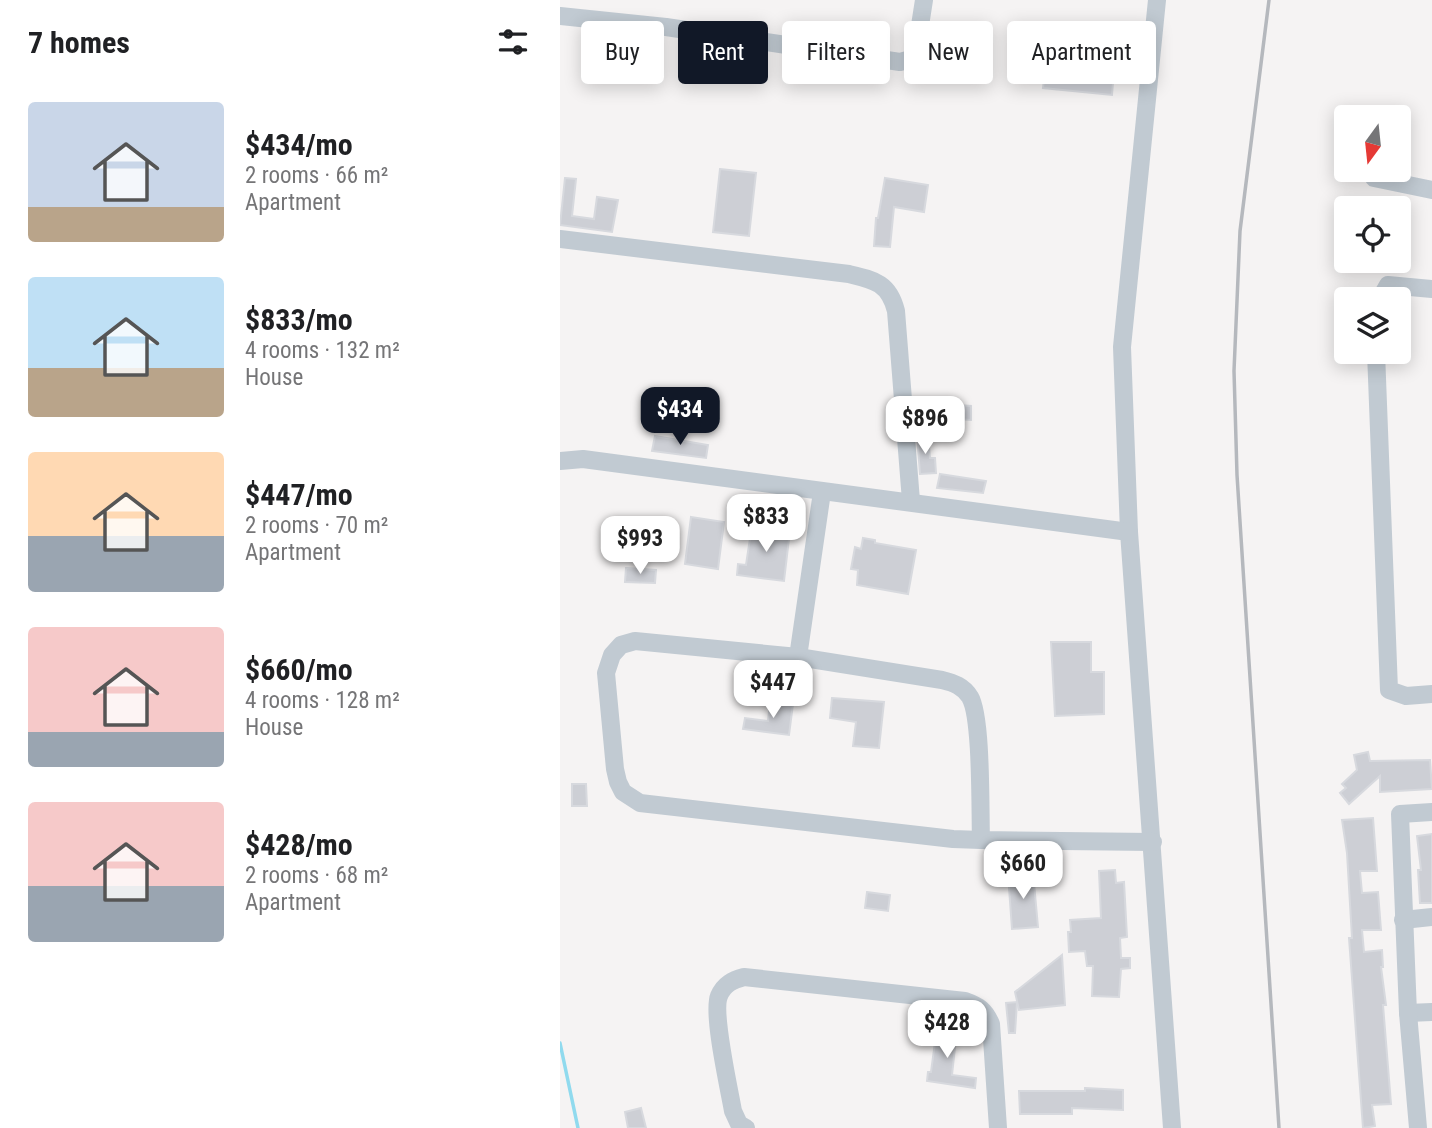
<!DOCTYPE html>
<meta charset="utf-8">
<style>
:root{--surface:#fff;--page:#f2f2f2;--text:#202124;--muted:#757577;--accent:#111827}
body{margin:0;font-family:"Roboto Condensed",sans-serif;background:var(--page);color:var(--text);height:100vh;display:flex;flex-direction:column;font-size:26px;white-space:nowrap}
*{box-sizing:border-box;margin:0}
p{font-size:23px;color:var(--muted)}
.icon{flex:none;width:38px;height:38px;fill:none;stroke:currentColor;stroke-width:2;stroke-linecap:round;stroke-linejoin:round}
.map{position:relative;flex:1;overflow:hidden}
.details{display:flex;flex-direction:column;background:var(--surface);width:560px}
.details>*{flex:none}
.banner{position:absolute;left:21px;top:21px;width:665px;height:63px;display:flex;gap:14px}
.needle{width:46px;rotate:195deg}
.controls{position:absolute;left:774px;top:105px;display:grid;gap:14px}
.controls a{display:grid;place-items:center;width:77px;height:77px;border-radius:7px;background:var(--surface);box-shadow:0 4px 18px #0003;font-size:35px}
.price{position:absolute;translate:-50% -60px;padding:0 16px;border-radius:14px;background:#fff;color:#222;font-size:23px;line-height:46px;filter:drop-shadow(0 2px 4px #0008)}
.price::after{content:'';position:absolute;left:50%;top:42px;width:21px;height:16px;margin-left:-10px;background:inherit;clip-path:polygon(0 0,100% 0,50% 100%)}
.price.selected{background:var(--accent);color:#fff}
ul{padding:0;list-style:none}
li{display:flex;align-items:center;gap:21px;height:175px;padding:0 28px}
li span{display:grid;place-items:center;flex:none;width:196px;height:140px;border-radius:7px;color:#555}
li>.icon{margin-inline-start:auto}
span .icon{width:84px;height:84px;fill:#fffc;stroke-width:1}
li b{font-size:30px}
h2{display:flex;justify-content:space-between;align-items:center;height:84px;padding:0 28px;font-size:30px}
.pill{padding:0 24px;border-radius:7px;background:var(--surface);box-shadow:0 4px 18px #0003;font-size:24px;line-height:63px}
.pill.selected{background:var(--accent);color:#fff}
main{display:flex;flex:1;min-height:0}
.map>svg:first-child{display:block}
</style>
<main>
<section class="details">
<h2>7 homes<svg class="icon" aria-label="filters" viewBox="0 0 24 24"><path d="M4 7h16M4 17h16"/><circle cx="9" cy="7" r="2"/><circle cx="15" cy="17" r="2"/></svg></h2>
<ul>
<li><span style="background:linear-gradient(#c9d6e8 75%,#b9a48a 0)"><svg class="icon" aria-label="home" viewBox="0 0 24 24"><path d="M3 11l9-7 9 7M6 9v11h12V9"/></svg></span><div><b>$434/mo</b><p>2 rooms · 66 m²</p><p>Apartment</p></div></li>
<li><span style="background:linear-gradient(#bfe0f5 65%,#b9a48a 0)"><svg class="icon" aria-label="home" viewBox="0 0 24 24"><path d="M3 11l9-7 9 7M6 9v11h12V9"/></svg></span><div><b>$833/mo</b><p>4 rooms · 132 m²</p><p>House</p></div></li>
<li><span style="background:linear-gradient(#ffd9b3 60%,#9aa5b1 0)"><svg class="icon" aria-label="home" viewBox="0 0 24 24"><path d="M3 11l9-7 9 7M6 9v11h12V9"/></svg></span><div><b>$447/mo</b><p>2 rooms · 70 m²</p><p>Apartment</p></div></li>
<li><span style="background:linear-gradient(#f6c9c9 75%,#9aa5b1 0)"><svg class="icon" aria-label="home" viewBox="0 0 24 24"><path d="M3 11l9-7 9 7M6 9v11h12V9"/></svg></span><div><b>$660/mo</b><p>4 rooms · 128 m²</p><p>House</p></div></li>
<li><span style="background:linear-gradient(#f6c9c9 60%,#9aa5b1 0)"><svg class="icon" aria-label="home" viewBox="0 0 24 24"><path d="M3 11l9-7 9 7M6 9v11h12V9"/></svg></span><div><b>$428/mo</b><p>2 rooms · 68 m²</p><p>Apartment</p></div></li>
</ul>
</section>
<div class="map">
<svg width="872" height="1128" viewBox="0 0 872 1128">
<rect width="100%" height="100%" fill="#f5f3f3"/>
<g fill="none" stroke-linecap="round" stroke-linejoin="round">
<!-- stream -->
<path stroke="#90daee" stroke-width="3.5" d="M0,1043L18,1128"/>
</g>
<!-- building -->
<g fill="#cdcfd5" stroke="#d7d9de" stroke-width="2">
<path d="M486,63L554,70L552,95L483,88Z"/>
<path d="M160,169L196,173L189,236L153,232Z"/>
<path d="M5,178L16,179L12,216L34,219L37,197L58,200L52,232L0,225Z"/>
<path d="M325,178L368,185L364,212L334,207L330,247L314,246L316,218H318Z"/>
<path d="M383,404L411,406V420L382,418Z"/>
<path d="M357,434H368L370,458H375L376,473L360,474Z"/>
<path d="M95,436L148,445L146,458L92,451Z"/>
<path d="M380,474L426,481L423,493L377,488Z"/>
<path d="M131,517L164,522L158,569L125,564Z"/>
<path d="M192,525L230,530L224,581L177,575L178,564L186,565Z"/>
<path d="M303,538L315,540V543L356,550L348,594L297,585L298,570L291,569L295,547L301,549Z"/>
<path d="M66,568L96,570L95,583L65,582Z"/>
<path d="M491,642H531V672H544V714L495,716Z"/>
<path d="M272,698L324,702L319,748L293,746L296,722L270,718Z"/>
<path d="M210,701L233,704L229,735L183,729L185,718L208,721Z"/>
<path d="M808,752L810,761L870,760L872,789L820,792V776L789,804L780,793L786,788L782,784L797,770L794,755Z"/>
<path d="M12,784H26L27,806H12Z"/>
<path d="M813,818L817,871H800L802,893L818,892L821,930H802L804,952L822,950L823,967H821L826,1005H823L831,1104L812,1105L815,1126L803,1128L789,938H792L787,853L782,820Z"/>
<path d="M872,834V903H860L858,870H861L857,836Z"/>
<path d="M555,870L556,883L564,882L567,937L560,938L561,958H570V968L561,969L559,997L532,996L533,966H527L525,951L509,952L508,932H511L510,920L541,918L539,871Z"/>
<path d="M473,872L478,927L452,929L448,874Z"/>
<path d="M307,892L330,895L328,911L305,908Z"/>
<path d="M502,955L505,1005L459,1010L455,992Z"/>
<path d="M457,1002L455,1033H449L446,1003Z"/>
<path d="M377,1027L397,1029L392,1075L416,1078L415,1088L367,1081L368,1072H371Z"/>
<path d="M525,1088L563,1090V1110L512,1108V1114H460L459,1091H525Z"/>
<path d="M81,1108L86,1128H68L65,1112Z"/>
</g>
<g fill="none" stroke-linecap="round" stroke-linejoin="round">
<!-- minor -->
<g stroke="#c1cad2" stroke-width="18">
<path d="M597,0L562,347L569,532L612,1128"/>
<path d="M0,16L106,27L340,62L351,59L356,51L364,0"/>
<path d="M814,178L872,190"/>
<path d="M0,239L289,274C314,280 329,283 336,311L351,501"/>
<path d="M820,299L828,285L872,289"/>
<path d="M816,352L829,690L846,696L872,694"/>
<path d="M0,461L23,459L569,532"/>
<path d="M238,657L262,492"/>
<path d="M421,840C420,811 422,717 410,697C403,686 394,683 382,680L238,657L75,641L61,645L52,655L46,673L55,769L58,782L63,792L80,803L393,839L421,840L593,842"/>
<path d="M843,920L872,917"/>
<path d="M848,1013L872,1012"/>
<path d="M186,1128L179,1124L173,1111C169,1088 152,1013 159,996C164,984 173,980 184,977L405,1001C419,1006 425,1010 431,1024L438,1128"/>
<path d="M858,1128L848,1013L840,814L872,812"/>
</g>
<!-- rail -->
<path stroke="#b5b8bd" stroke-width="3.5" d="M709,0L680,231L674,371L677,475L719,1128"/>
</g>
</svg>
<div class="controls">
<a><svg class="needle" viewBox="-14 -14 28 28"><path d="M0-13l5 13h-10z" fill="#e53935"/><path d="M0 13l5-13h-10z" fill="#757577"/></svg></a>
<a><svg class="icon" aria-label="locate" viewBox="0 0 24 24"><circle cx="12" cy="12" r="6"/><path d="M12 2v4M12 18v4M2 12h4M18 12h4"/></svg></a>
<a><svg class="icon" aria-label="layers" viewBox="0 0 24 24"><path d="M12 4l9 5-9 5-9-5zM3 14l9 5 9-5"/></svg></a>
</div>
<b class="price selected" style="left:120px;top:447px">$434</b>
<b class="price" style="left:365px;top:456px">$896</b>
<b class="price" style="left:206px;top:554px">$833</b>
<b class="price" style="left:80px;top:576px">$993</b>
<b class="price" style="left:213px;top:720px">$447</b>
<b class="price" style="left:463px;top:901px">$660</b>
<b class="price" style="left:387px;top:1060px">$428</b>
<div class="banner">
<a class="pill">Buy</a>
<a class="pill selected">Rent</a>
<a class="pill">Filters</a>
<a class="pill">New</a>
<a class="pill">Apartment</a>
</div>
</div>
</main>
